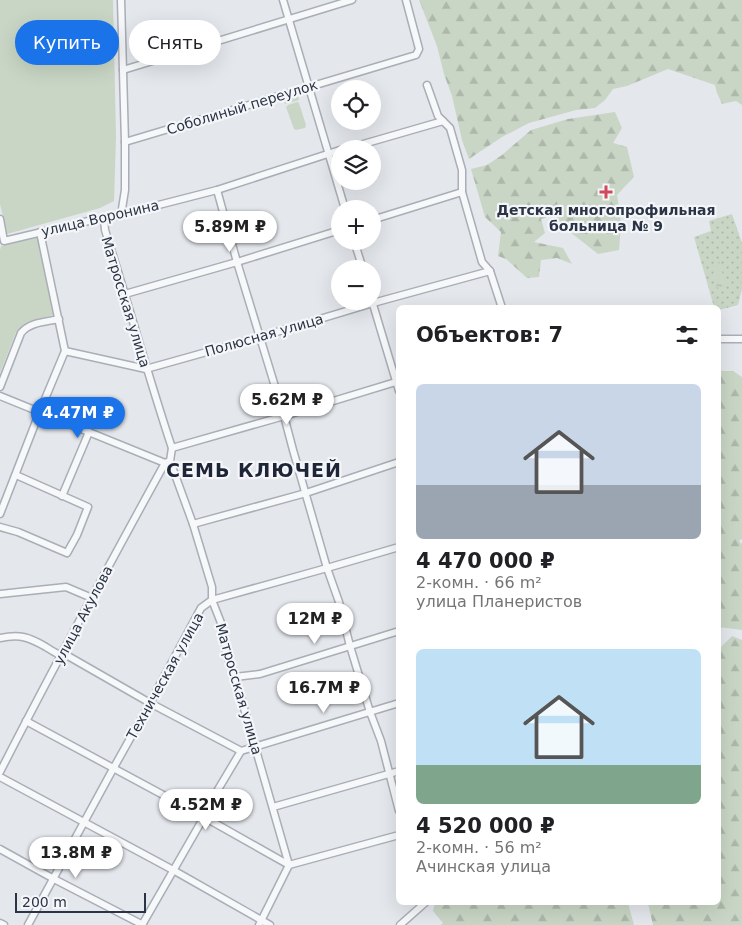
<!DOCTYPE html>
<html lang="ru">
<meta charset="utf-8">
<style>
:root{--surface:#fff;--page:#f6f6f6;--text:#202124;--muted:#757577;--accent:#1a73e8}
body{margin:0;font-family:"DejaVu Sans",sans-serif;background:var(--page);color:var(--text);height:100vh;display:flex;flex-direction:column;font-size:19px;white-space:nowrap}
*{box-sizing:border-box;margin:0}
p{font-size:16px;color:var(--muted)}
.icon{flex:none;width:28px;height:28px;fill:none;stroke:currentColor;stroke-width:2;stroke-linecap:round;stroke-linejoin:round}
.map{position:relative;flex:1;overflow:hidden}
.drawer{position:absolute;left:396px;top:305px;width:325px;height:600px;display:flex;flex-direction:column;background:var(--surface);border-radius:8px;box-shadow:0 5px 20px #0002}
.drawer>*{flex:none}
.guide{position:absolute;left:15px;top:20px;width:306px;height:45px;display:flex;gap:10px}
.tools{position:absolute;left:331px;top:80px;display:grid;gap:10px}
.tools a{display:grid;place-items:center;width:50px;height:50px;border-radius:50%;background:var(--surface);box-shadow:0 5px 20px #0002;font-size:25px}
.scale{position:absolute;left:15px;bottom:12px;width:131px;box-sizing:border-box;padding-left:5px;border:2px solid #2b3445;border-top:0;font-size:14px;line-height:18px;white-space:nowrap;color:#2b3445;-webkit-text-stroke:4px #f4f6f9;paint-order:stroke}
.price{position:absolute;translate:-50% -42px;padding:0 11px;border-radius:18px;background:#fff;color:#222;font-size:16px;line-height:32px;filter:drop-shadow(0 1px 2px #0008)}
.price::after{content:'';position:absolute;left:50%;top:30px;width:15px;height:11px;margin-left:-8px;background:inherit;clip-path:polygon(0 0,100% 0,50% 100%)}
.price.selected{background:var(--accent);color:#fff}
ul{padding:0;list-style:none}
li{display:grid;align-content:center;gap:10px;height:265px;padding:0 20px}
li span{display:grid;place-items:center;height:155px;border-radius:8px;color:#555}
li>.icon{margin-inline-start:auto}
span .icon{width:90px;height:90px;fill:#fffc;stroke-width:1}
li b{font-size:21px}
h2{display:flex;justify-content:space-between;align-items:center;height:60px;padding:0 20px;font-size:21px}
.pill{padding:0 18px;border-radius:22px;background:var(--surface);box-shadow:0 5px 20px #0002;font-size:18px;line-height:45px}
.pill.selected{background:var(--accent);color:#fff}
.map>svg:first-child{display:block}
</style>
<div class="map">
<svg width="742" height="925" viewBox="0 0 742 925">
<defs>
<pattern id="grass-dots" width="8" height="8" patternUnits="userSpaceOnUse" patternTransform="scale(1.25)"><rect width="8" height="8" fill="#c9d6c5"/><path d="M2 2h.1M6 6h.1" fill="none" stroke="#adb8ab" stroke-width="1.8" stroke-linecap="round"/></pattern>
<pattern id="forest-firs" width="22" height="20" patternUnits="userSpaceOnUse" patternTransform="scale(1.25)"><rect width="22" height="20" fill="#c9d6c5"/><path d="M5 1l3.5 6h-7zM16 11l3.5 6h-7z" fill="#adb8ab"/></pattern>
<pattern id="park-crowns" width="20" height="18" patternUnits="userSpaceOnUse" patternTransform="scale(1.25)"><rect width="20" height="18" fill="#c9d6c5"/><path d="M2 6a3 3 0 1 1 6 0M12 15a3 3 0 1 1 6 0" fill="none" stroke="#adb8ab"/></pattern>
</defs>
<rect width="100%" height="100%" fill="#e4e7ec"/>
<!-- grass -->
<path fill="url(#grass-dots)" d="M732,214L742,243V289L738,305L719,310V308L714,307L694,237L711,231L709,221Z"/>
<!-- forest -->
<g fill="url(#forest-firs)">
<path d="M419,0H742V105L736,101L722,104L717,93L715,85L668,69L627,86L613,89L605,100L595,108L576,110L529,123L502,137L469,159L462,140L452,96L444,74L437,46Z"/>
<path d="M615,112L622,128L613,143L627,147L634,177L617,195L621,224L619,250L598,254L565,228L554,215L541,219L545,233L534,242L563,248L572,264L557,258L541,260L539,277L527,278L506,259L498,256L501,232L485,217L471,169L487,165L502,155L531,130L568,119Z"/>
<path d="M719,371H733L742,377V539L739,541L742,544V630L719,627Z"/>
<path d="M732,636L742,640V925H653L648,903L719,902V649Z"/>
<path d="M435,902L628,903L634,925H441L443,923L433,911Z"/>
</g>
<!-- park -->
<g fill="url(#park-crowns)">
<path d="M297,92L299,100L285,104L283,97Z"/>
<path d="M719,261L726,285L717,288L713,274Z"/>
</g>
<!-- garden -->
<g fill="#c9d6c5">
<path d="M0,0H113L116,137L114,201L100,208L7,234L0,204Z"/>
<path d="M297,102L299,103L306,125L305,128L296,130L294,129L286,107L288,105Z"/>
<path d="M39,237L53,315L33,320L25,324L16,332L0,373V250L1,246Z"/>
</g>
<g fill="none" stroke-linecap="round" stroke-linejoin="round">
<defs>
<g id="minor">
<path d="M283,0L345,209"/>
<path d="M123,70L352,0"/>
<path d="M427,85L438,116L450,128L462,170V192L482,262L490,271L502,308"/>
<path d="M125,142L416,55L419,49L406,0"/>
<path d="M346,149L443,121"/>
<path d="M217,190L237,262L284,416L293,450L327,568L339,602L350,646L370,712L381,741L399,811"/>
<path d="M121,215L125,190V142L121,0"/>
<path d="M0,219L4,241L97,219H104L217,190L340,150"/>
<path d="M104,219L105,230C128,302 148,376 172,448L170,461L193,524L212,587V600L223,628L226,652L235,677L289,865L259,925"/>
<path d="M372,220L462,192"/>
<path d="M354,241L363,269"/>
<path d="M125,294L237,262L340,230"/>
<path d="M372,301L399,391"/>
<path d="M719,339H742"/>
<path d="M65,351L146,369L260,337L373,303L490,271"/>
<path d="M0,387L21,333C30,322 45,322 59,319"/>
<path d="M0,396L165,463"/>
<path d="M172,448L284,416L399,381"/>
<path d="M62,496L89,432"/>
<path d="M0,514L40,411L65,351L40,232"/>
<path d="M193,524L306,493L399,462"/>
<path d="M0,527L18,532L67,553L77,535L88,507L16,475"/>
<path d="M0,594L66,587L92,598"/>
<path d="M0,638C20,634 29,637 46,647C54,652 59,656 68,656L150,703L241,751L399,703"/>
<path d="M235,677L260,674L399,631"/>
<path d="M26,721L204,817L289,865L399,835"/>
<path d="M0,772C53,668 109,565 165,463L170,461"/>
<path d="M0,777L173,870L270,925"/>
<path d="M273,807L399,771"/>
<path d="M0,849L54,879L143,925"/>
<path d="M0,923L4,925"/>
<path d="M28,925L113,769L150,703L201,608L212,600L327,568L399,547"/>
<path d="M142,925L204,817L207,808L241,751"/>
<path d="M400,925L426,902"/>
</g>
</defs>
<!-- minor casing -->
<use href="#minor" stroke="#a9aeb7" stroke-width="9"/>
<!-- minor -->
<use href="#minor" stroke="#f7f8fa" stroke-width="6"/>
</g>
<!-- markers -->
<path fill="#d1495b" stroke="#f4f6f9" stroke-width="2" d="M603.5 184.5h5v5h5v5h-5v5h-5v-5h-5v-5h5z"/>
<g text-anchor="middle" stroke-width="4.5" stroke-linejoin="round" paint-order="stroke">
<!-- street labels -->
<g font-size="14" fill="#2b3445" stroke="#f4f6f9">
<text transform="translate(242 107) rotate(-17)" y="5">Соболиный переулок</text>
<text transform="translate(100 218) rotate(-13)" y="5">улица Воронина</text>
<text transform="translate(126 302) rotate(73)" y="5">Матросская улица</text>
<text transform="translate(264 335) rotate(-16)" y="5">Полюсная улица</text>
<text transform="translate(83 615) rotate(-62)" y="5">улица Акулова</text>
<text transform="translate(165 676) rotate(-61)" y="5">Техническая улица</text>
<text transform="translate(239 689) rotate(74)" y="5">Матросская улица</text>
</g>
<!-- poi labels -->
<g font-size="14" font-weight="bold" fill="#2b3445" stroke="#f4f6f9">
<text x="606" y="215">Детская многопрофильная<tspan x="606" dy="16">больница № 9</tspan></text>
</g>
<!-- district labels -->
<g font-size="19" font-weight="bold" letter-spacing="1" fill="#1d2536" stroke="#f4f6f9">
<text x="254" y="477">СЕМЬ КЛЮЧЕЙ</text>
</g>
</g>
</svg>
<div class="tools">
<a><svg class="icon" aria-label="locate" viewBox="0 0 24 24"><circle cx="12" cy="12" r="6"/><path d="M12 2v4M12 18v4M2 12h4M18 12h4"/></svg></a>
<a><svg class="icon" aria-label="layers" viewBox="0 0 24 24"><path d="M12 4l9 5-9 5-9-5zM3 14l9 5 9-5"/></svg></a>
<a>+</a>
<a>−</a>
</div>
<div class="scale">200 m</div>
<b class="price" style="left:230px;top:253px">5.89M ₽</b>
<b class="price" style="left:287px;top:426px">5.62M ₽</b>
<b class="price selected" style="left:78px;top:439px">4.47M ₽</b>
<b class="price" style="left:315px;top:645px">12M ₽</b>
<b class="price" style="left:324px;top:714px">16.7M ₽</b>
<b class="price" style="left:206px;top:831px">4.52M ₽</b>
<b class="price" style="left:76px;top:879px">13.8M ₽</b>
<div class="guide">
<a class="pill selected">Купить</a>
<a class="pill">Снять</a>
</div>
<section class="drawer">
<h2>Объектов: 7<svg class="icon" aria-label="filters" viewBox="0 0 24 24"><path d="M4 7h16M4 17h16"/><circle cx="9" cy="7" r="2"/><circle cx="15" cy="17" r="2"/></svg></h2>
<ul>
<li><span style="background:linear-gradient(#c9d6e8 65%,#9aa5b1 0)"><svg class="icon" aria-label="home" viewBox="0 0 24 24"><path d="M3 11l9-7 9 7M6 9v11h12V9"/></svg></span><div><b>4 470 000 ₽</b><p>2-комн. · 66 m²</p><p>улица Планеристов</p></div></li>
<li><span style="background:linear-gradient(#bfe0f5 75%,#7fa58c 0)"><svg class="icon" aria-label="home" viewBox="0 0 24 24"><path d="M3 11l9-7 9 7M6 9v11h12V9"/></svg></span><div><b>4 520 000 ₽</b><p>2-комн. · 56 m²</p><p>Ачинская улица</p></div></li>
</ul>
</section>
</div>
